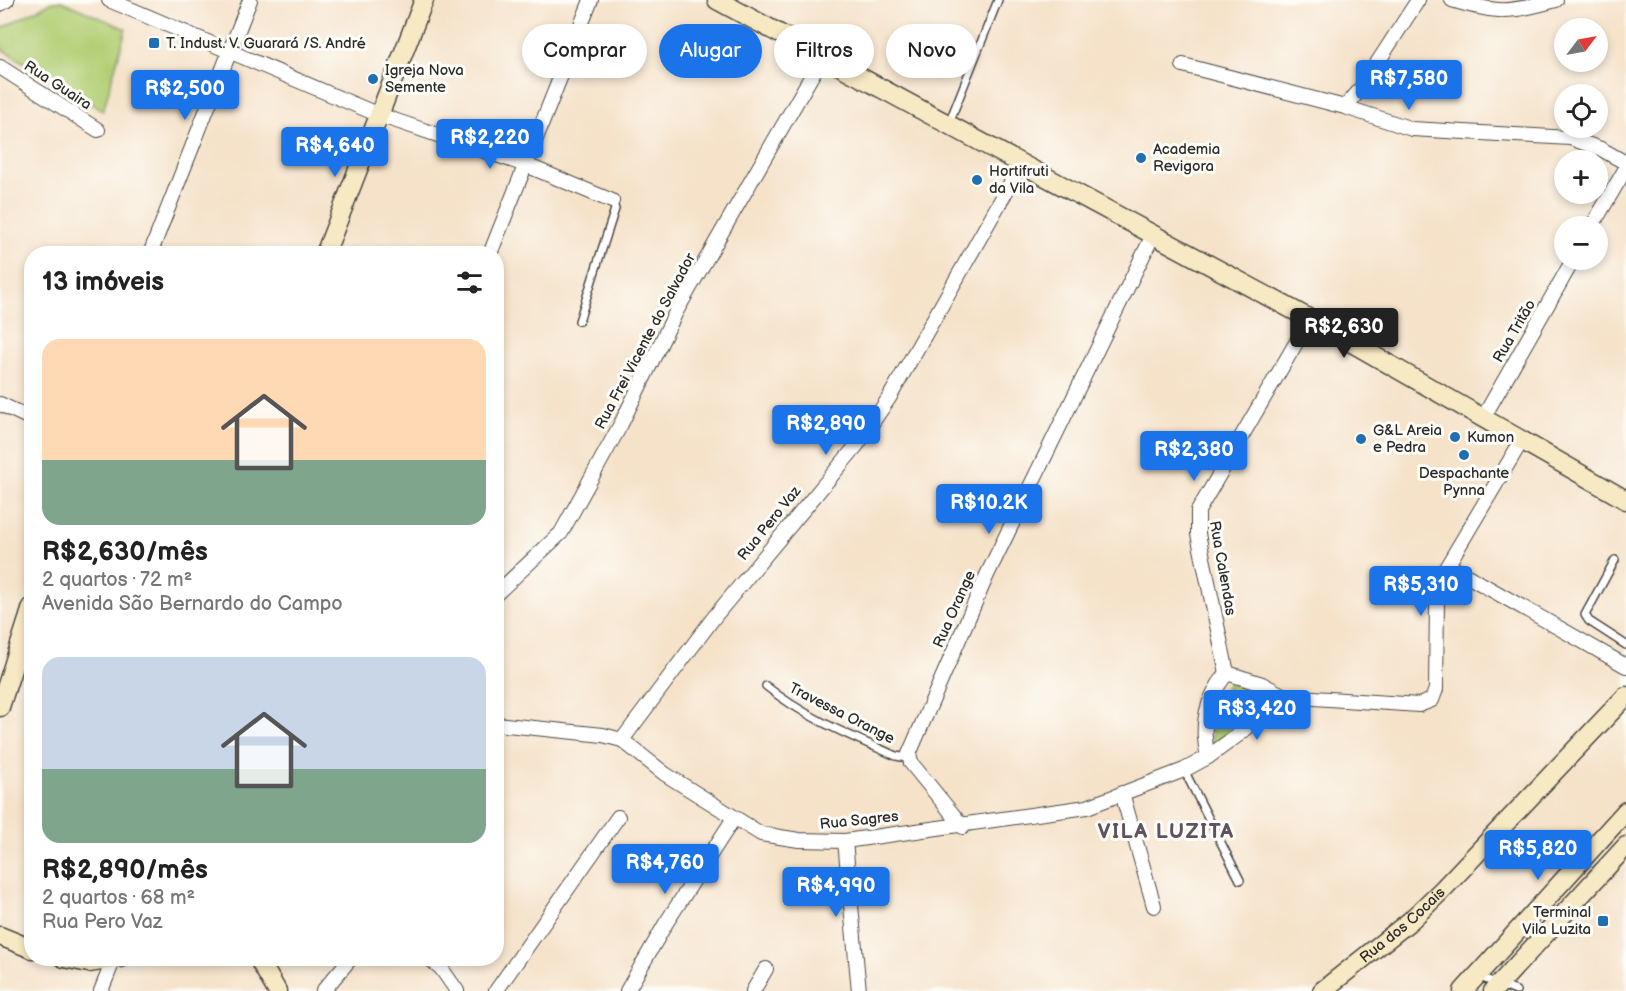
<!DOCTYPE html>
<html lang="pt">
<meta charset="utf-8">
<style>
:root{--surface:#fff;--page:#f6f6f6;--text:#222;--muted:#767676;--accent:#1a73e8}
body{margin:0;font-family:"Balsamiq Sans",sans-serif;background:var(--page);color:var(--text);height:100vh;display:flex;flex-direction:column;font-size:22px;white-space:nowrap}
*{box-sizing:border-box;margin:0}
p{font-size:20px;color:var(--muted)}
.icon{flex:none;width:33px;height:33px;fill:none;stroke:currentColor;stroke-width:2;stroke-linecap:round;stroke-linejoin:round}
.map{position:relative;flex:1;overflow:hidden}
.sheet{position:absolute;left:24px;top:246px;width:480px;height:720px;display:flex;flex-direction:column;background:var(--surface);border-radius:24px;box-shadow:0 3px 9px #0003}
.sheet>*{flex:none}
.top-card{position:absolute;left:522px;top:24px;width:570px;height:54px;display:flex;gap:12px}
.needle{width:39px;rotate:58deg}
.tools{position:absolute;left:1554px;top:18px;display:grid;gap:12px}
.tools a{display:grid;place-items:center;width:54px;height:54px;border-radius:50%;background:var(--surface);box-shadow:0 3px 9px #0003;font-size:30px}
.price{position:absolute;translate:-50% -51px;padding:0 14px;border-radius:6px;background:var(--accent);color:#fff;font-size:20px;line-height:39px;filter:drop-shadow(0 2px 3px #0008)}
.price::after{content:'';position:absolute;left:50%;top:36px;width:18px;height:14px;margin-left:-9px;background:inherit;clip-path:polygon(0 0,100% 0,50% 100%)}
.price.current{background:#222;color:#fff}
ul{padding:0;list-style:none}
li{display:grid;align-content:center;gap:12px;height:318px;padding:0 18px}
li span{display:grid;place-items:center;height:186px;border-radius:18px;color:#555}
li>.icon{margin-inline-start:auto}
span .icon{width:108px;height:108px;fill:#fffc;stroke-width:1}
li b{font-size:26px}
h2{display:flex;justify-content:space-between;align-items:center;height:72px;padding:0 18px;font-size:26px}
.tag{padding:0 21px;border-radius:27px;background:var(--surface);box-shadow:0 3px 9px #0003;font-size:21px;line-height:54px}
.tag.current{background:var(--accent);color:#fff}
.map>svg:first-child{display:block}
</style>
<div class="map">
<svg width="1626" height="991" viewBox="0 0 1626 991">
<rect width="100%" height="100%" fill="#fdfcf7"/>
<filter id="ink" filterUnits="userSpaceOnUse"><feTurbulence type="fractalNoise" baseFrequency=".0167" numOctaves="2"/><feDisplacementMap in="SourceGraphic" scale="12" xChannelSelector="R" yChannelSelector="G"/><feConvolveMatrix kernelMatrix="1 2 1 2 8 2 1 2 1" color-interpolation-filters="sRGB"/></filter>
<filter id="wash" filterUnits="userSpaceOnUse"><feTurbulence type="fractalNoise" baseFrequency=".008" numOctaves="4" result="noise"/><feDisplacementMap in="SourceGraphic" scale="24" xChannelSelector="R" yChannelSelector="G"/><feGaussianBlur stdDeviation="1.35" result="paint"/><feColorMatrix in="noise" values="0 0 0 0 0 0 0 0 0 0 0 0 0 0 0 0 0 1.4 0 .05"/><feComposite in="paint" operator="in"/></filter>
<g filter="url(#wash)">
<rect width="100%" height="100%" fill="#f5e2c9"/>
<!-- green -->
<g fill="#b2cf75" stroke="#6e7d50" stroke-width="1.5">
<path d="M61,1L126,29L103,111L0,48V29L50,3Z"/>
<path d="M1230,682L1271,698L1213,745C1208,721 1216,700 1230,682Z"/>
</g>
</g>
<g filter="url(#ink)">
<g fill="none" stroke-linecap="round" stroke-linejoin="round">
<defs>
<g id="lane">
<path d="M949,123L998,0"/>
<path d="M579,321L615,209L612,201"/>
<path d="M1615,560L1585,615L1589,621L1626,645"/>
<path d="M766,686C804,717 851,736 896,756L908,758"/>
<path d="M1184,770L1240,880"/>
<path d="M1480,977L1516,991"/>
</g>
<g id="street">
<path d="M109,0L379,115L526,165L612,201"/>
<path d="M1452,0C1498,14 1509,13 1556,0"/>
<path d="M0,4L7,0"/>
<path d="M1183,65L1345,107L1412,129L1570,138L1601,149L1626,163"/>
<path d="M0,67L98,130"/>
<path d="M1345,107L1359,91L1418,0"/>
<path d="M1592,226L1626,168"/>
<path d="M150,254L250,0"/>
<path d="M490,254L591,0"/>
<path d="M0,404L32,419"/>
<path d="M1483,418L1573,260"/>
<path d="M1448,565L1626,666"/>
<path d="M496,594L561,533L621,424L677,310L823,56"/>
<path d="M1227,673L1262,684L1284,696L1419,705L1432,700L1436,689L1437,599L1440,578L1522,440"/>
<path d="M1227,673L1198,534V511L1310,319"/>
<path d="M496,724L603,735L622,740L665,774L761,834L799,840L845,841L1087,807L1184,770L1208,757L1242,732L1284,696"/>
<path d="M622,740L715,616L857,445L889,398L1021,165"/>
<path d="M1208,757C1200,724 1206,699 1227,673"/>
<path d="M1122,793L1154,906"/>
<path d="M963,827L911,763L909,754L987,575L1153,235"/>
<path d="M845,841L859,991"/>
<path d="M429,958L441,968L457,991"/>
<path d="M101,991L113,961"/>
<path d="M323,991L351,958"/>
<path d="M496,991L618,817"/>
<path d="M627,991L666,923L734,818"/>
<path d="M753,991L766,969"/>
</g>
<g id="secondary">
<path d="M717,0L1310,319L1626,500"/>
<path d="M325,254L424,0"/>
<path d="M0,707L32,607"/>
<path d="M0,936L32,949"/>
<path d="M64,958L89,963L121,958"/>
<path d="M258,958L277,991"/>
<path id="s1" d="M1322,991L1410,921L1443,889L1626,696"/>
<path d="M1463,991L1626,811"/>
<path d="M1493,991L1626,846"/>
</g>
</defs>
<!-- lane casing -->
<use href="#lane" stroke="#494643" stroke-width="10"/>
<!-- street casing -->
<use href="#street" stroke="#494643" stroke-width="16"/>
<!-- secondary casing -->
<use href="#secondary" stroke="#494643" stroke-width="21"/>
<!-- lane -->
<use href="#lane" stroke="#fff" stroke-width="7"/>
<!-- street -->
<use href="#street" stroke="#fff" stroke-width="14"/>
<!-- secondary -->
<use href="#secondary" stroke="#f7e9c3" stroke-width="18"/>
</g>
</g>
<!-- markers -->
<g fill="#1f6fb2" stroke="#fdfcf7" stroke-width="2">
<rect x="148" y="37" width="12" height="12" rx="3"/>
<circle cx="373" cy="79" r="6"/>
<circle cx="1141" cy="158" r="6"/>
<circle cx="977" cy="180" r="6"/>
<circle cx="1455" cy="437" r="6"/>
<circle cx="1361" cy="439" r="6"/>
<circle cx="1464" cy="455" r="6"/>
<rect x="1597" y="915" width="12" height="12" rx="3"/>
</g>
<g text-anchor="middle" stroke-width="6" stroke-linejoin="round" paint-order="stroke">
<!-- poi labels -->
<g font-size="15" fill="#2b2b2b" stroke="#fdfcf7" text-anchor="start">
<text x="166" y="48">T. Indust. V. Guarará /S. André</text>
<text x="385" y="75">Igreja Nova<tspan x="385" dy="17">Semente</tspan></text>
<text x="1153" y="154">Academia<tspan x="1153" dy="17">Revigora</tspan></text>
<text x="989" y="176">Hortifruti<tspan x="989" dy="17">da Vila</tspan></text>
<text x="1373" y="435">G&amp;L Areia<tspan x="1373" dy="17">e Pedra</tspan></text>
<text x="1467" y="442">Kumon</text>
<text x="1464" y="478" text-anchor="middle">Despachante<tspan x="1464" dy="17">Pynna</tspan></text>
<text x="1591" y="917" text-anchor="end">Terminal<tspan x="1591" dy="17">Vila Luzita</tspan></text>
</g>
<!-- street labels -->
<g font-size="15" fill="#2b2b2b" stroke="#fdfcf7">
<text transform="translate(58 85) rotate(33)" y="5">Rua Guaira</text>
<text transform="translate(1514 331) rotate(-60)" y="5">Rua Tritão</text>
<text transform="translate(645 341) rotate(-62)" y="5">Rua Frei Vicente do Salvador</text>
<text transform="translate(769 523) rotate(-51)" y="5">Rua Pero Vaz</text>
<text transform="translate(1223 568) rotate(80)" y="5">Rua Calendas</text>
<text transform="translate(954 609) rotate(-66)" y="5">Rua Orange</text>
<text transform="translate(842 713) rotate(27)" y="5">Travessa Orange</text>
<text transform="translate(859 820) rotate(-6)" y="5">Rua Sagres</text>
<text dy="5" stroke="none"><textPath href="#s1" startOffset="104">Rua dos Cocais</textPath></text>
</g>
<!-- district labels -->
<g font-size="21" font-weight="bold" letter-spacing="1.5" fill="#605361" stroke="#fdfcf7">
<text x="1166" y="838">VILA LUZITA</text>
</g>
</g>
</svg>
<div class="tools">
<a><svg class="needle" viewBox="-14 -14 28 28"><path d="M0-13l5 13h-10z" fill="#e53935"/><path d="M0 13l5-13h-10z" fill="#767676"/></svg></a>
<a><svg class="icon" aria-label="locate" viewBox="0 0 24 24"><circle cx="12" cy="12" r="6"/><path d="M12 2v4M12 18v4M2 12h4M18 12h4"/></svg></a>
<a>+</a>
<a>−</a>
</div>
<b class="price" style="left:1409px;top:111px">R$7,580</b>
<b class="price" style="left:185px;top:121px">R$2,500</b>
<b class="price" style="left:490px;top:170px">R$2,220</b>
<b class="price" style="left:335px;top:178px">R$4,640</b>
<b class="price current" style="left:1344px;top:359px">R$2,630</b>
<b class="price" style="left:826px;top:456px">R$2,890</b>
<b class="price" style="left:1194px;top:482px">R$2,380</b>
<b class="price" style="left:989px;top:535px">R$10.2K</b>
<b class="price" style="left:1421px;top:617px">R$5,310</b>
<b class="price" style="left:1257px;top:741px">R$3,420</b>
<b class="price" style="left:1538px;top:881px">R$5,820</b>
<b class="price" style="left:665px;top:895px">R$4,760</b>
<b class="price" style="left:836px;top:918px">R$4,990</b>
<div class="top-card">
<a class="tag">Comprar</a>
<a class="tag current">Alugar</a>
<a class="tag">Filtros</a>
<a class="tag">Novo</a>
</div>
<section class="sheet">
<h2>13 imóveis<svg class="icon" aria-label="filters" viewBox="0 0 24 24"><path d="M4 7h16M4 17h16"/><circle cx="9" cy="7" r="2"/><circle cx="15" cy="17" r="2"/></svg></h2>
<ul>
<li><span style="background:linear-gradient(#ffd9b3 65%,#7fa58c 0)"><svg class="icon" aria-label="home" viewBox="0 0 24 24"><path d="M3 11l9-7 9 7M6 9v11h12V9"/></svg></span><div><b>R$2,630/mês</b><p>2 quartos · 72 m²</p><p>Avenida São Bernardo do Campo</p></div></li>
<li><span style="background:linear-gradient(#c9d6e8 60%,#7fa58c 0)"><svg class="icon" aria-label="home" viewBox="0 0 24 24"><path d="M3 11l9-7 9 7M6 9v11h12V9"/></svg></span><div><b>R$2,890/mês</b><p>2 quartos · 68 m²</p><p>Rua Pero Vaz</p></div></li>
</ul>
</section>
</div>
